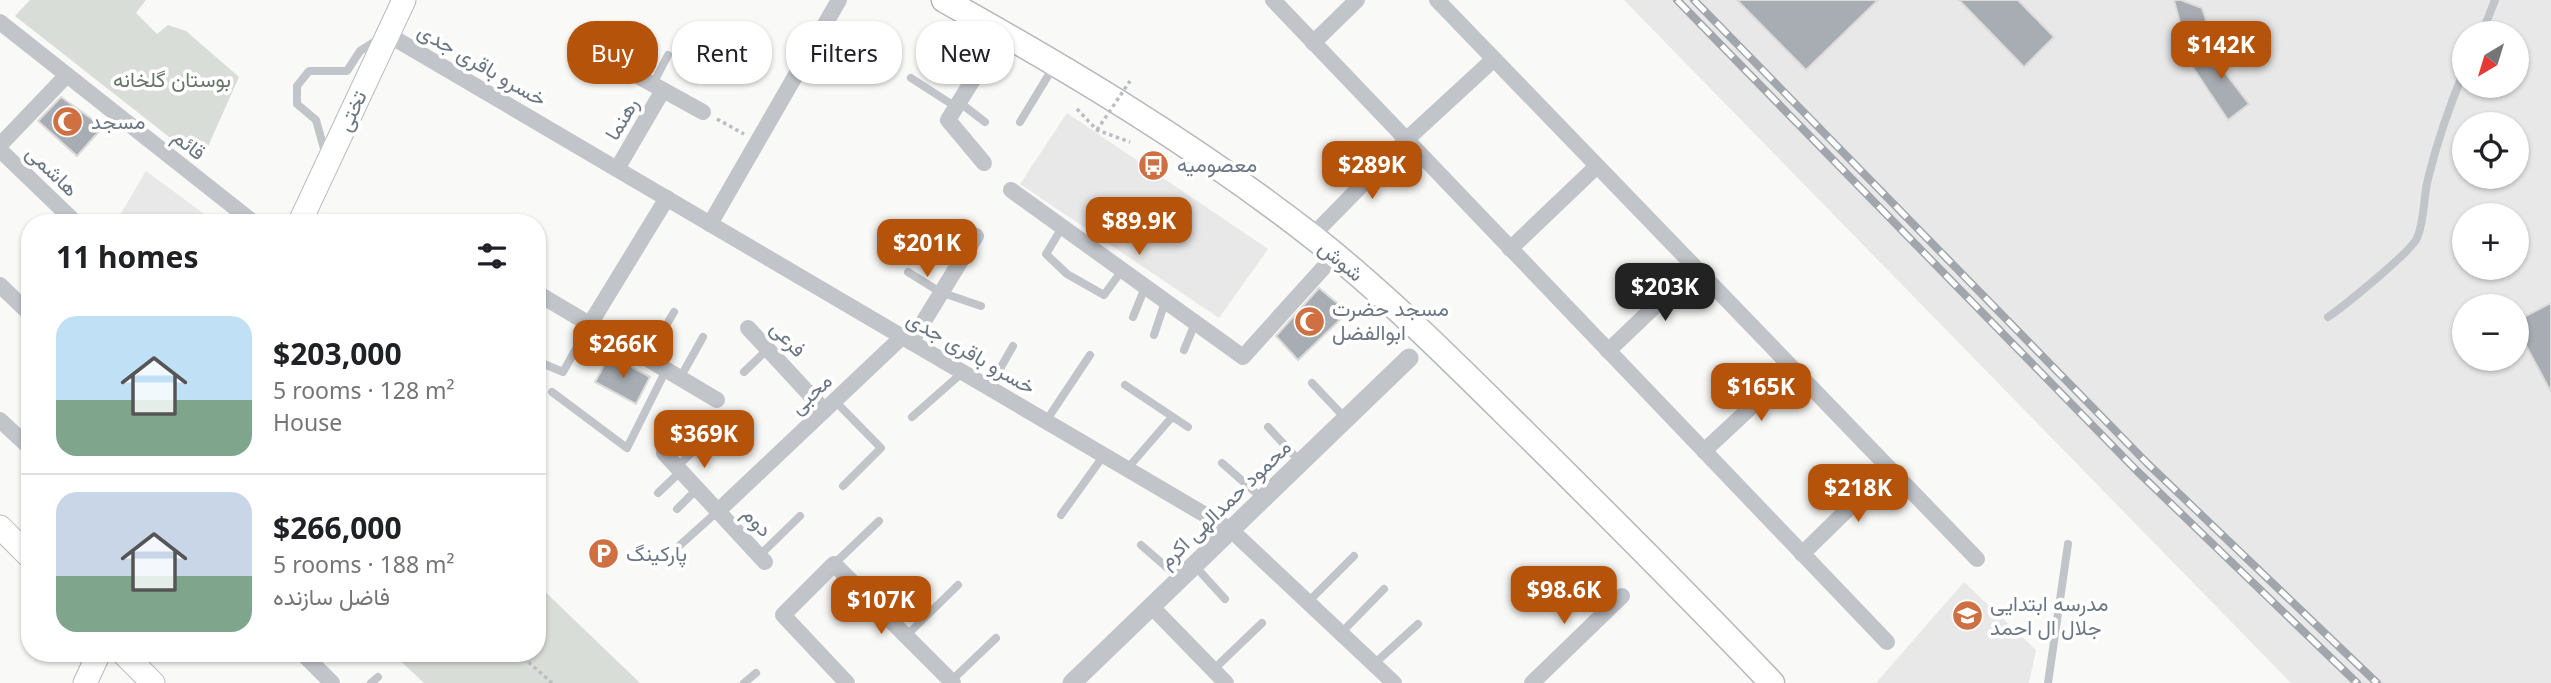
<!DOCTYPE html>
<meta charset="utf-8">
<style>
:root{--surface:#fff;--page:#f2f2f2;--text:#202124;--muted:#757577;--line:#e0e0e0;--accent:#b45309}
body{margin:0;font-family:"Noto Sans",Vazirmatn,sans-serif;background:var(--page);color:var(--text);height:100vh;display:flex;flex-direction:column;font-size:26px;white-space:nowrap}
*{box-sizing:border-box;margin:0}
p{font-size:23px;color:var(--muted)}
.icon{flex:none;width:38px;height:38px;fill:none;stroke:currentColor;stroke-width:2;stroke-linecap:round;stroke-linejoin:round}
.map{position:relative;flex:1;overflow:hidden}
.drawer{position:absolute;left:21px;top:214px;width:525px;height:448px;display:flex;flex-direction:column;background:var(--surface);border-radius:28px;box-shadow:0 2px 5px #0004}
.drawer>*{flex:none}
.guide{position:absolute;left:567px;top:21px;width:665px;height:63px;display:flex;gap:14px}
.needle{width:46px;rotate:218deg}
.fabs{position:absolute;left:2452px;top:21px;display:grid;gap:14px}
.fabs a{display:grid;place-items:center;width:77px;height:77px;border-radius:50%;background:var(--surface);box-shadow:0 2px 5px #0004;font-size:35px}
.price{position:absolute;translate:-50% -60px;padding:0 16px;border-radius:14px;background:var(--accent);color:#fff;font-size:23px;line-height:46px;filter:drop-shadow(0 2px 4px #0008)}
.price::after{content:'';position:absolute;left:50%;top:42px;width:21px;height:16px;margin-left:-10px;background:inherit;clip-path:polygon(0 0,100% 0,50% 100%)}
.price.active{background:#222;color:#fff}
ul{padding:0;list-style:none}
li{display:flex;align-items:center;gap:21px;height:175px;padding:0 35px}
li+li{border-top:2px solid var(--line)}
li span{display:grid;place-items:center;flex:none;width:196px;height:140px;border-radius:21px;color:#555}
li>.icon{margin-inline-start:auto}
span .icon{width:84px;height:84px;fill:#fffc;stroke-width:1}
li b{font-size:30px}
h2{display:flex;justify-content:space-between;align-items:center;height:84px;padding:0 35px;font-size:30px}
.chip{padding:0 24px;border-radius:28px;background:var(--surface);box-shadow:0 2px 5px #0004;font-size:24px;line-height:63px}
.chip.active{background:var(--accent);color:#fff}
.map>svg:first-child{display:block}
</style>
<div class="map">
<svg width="2551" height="683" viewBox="0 0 2551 683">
<rect width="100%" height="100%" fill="#f9f9f7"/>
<!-- built -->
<g fill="#e7e8e7" fill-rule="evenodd">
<path d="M1624,0H2551V683H2291ZM2464,33H2516V86H2464ZM2464,124H2516V177H2464ZM2464,215H2516V268H2464ZM2464,306H2516V359H2464Z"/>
<path d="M1067,113L1268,249L1219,318L1020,184Z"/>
<path d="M146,171L215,222H116Z"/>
<path d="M1964,582L2036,650L2029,683H1876Z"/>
</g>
<!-- green -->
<g fill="#d9ddd7">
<path d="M30,0H146L136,13L157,34L168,25L186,31L239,77L201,162L15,16Z"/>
<path d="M537,584L640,683H424L392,653H537Z"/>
</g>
<!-- building -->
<g fill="#a7adb3" stroke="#dbdbd9" stroke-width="2">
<path d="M1737,0H1878L1806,70Z"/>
<path d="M1959,0H2018L2054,37L2024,67Z"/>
<path d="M2174,0H2181L2202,8L2206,20L2201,30L2190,32L2181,27Z"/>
<path d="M2223,44L2236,61L2223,70L2249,104L2228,120L2192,66Z"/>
<path d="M61,97L103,127L77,156L38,121Z"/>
<path d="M1319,288L1348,312L1298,360L1276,336Z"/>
<path d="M2551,303V392L2516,327V321Z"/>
<path d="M610,355L650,377L636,404L595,382Z"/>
</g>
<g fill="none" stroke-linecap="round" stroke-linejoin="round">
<defs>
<g id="secondary">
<path d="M300,222L404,0"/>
<path d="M0,527L30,557"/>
<path d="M123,653L153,683"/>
<path d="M85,683L99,653"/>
</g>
<path id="primary" d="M944,0C1071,71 1198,147 1313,237C1388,296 1456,365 1524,432C1608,515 1691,598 1772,683"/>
</defs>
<!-- secondary casing -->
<use href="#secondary" stroke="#b4b8bc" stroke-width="25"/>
<!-- primary casing -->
<use href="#primary" stroke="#b5b8bc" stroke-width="27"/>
<!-- path -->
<g stroke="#bbbdc0" stroke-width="3.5" stroke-dasharray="3.5 3.5" stroke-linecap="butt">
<path d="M1077,109L1097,130L1130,142"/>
<path d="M717,119L744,134"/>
<path d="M518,653L552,683"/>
</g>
<!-- service -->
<g stroke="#c1c4c8" stroke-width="8">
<path d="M2482,33L2495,0"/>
<path d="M810,51L825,59"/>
<path d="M911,78L956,107"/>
<path d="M653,84L668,55"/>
<path d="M959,102L985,122"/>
<path d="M1020,122L1054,66"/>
<path d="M326,156L316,120L297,104V86L309,71H347L360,51L379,39"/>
<path d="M1063,226L1046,254L1067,274L1104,295L1123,269"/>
<path d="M908,272L940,292L981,306"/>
<path d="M1133,317L1146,285"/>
<path d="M2328,317C2344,306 2411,252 2417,238C2425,220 2423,198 2428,179C2437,142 2449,107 2464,71"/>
<path d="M1154,335L1166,299"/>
<path d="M1184,350L1196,321"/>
<path d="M647,358L674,312"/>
<path d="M537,361L563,372L590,324"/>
<path d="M744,372L768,349"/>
<path d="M680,378L703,337"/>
<path d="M1312,383L1346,419"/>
<path d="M1125,385L1188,427"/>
<path d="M989,388L1013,346"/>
<path d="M552,392L627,448L666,370"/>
<path d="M834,400L881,448L843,486"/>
<path d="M912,417L963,372"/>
<path d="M1046,421L1090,355"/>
<path d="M1268,427L1301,463"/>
<path d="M1222,463L1263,499"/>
<path d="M677,467L709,436"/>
<path d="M1127,469L1172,417"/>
<path d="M658,493L681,471"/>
<path d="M677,509L697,489"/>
<path d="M1061,515L1104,455"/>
<path d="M1141,545L1180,579"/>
<path d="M679,546L718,511"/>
<path d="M759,556L800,516"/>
<path d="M834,564L879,521"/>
<path d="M1194,565L1225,599"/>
<path d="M1308,602L1354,556"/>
<path d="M1341,633L1384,589"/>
<path d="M906,636L958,585"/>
<path d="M1374,664L1418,624"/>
<path d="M1213,670L1262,623"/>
<path d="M951,681L996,638"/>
<path d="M371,683L378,677"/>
<path d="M744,683L756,673"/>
<path d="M2048,683L2068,544"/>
</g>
<!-- minor -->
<g stroke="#c1c4c8" stroke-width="16">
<path d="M1273,0L1887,642"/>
<path d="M1437,0L1977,559"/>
<path d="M0,22L253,222"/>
<path d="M387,34L1231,530L1394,683"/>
<path d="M1313,43L1357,0"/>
<path d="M634,74L703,112"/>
<path d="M0,145L67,75"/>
<path d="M0,150L75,222"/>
<path d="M984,163L948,120L1002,33"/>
<path d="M617,169L663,90"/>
<path d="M1011,190L1243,357L1335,255"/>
<path d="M710,224L839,0"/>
<path d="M1312,236L1406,140L1494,59"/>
<path d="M1510,249L1597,166"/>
<path d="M0,285L30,314"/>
<path d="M537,293L717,400"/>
<path d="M590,324L667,198"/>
<path d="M748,328L824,410"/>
<path d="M911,342L976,236"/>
<path d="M1608,351L1695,268"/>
<path d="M0,420L30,448"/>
<path d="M1704,451L1792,369"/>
<path d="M664,453L765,562"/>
<path d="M718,511L902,337"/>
<path d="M1802,554L1889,469"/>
<path d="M1151,606L1226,683"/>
<path d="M302,653L332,683"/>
<path d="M847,683L783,615L834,564L953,683"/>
<path d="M1532,683L1622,596"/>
</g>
<!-- tertiary -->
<path stroke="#c1c4c8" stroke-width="19" d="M1072,683L1409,358"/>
<!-- secondary -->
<use href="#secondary" stroke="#fff" stroke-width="23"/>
<!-- primary -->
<use href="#primary" stroke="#fff" stroke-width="24"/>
<defs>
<g id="rail">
<path d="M1677,0L2137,471L2357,683"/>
<path d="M1694,0L2147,463L2377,683"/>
</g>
</defs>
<!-- rail casing -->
<use href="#rail" stroke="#a1a6ac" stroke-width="8"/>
<!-- rail -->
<use href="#rail" stroke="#fff" stroke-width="5" stroke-dasharray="16" stroke-linecap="butt"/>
<!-- path-bridge -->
<path stroke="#bbbdc0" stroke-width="3.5" stroke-dasharray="3.5 3.5" stroke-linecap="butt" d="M1097,130L1130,81"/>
</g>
<!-- icons -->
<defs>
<symbol id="mosque-disc" viewBox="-11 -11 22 22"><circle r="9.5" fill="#cf7042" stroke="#fff"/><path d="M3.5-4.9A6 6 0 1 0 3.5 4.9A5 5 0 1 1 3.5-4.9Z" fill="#fff"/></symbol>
<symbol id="bus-disc" viewBox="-11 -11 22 22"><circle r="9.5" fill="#cf7042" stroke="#fff"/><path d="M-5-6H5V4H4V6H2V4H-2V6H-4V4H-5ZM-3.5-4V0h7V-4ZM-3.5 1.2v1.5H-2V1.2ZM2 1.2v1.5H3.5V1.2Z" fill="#fff"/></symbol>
<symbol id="parking-disc" viewBox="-11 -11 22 22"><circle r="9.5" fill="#cf7042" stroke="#fff"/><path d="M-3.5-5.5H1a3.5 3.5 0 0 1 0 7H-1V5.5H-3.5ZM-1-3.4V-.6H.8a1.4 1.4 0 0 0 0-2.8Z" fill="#fff"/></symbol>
<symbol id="school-disc" viewBox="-11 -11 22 22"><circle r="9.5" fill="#cf7042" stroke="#fff"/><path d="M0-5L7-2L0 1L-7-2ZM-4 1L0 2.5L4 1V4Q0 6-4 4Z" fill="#fff"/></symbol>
</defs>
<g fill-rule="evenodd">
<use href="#mosque-disc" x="50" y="104" width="35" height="35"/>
<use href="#bus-disc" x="1136" y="148" width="35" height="35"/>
<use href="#mosque-disc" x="1292" y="304" width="35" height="35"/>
<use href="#parking-disc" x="586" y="536" width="35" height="35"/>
<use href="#school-disc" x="1950" y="598" width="35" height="35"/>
</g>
<g text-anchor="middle" stroke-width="7" stroke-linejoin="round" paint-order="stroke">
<!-- street labels -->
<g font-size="21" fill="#6c7784" stroke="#fff">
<text transform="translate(482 65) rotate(30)" y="7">خسرو باقری جدی</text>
<text transform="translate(352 111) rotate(-65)" y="7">تختی</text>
<text transform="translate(622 119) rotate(-60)" y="7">رهنما</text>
<text transform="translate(189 145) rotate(38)" y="7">قائم</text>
<text transform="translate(52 171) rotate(44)" y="7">هاشمی</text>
<text transform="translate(1341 261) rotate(40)" y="7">شوش</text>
<text transform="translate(788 339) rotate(47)" y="7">فرعی</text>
<text transform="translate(971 353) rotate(30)" y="7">خسرو باقری جدی</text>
<text transform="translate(811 394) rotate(-43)" y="7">محبی</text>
<text transform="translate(1225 504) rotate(-44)" y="7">محمود حمدالهی اکرم</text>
<text transform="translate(757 522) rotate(47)" y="7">دوم</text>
</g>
<!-- park labels -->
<g font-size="21" fill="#677766" stroke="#fff">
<text x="172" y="87">بوستان گلخانه</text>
</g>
<!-- poi labels -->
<g font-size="21" fill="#6c7784" stroke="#fff" text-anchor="start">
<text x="91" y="129">مسجد</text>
<text x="1177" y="172">معصومیه</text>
<text x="1332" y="316">مسجد حضرت<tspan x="1332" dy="24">ابوالفضل</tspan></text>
<text x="626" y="561">پارکینگ</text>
<text x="1990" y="611">مدرسه ابتدایی<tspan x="1990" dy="24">جلال ال احمد</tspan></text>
</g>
</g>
</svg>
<div class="fabs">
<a><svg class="needle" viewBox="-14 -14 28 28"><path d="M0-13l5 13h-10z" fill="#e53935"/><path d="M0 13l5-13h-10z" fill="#757577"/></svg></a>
<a><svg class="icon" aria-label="locate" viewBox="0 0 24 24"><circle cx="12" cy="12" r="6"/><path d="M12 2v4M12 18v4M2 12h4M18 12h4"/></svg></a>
<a>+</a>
<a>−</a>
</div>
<b class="price" style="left:2221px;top:81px">$142K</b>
<b class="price" style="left:1372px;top:201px">$289K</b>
<b class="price" style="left:1139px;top:257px">$89.9K</b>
<b class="price" style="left:927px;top:279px">$201K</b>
<b class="price active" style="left:1665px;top:323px">$203K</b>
<b class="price" style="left:623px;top:380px">$266K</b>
<b class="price" style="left:1761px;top:423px">$165K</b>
<b class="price" style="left:704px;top:470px">$369K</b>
<b class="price" style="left:1858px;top:524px">$218K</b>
<b class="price" style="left:1564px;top:626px">$98.6K</b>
<b class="price" style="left:881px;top:636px">$107K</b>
<div class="guide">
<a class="chip active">Buy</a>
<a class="chip">Rent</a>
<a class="chip">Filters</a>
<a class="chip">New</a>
</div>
<section class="drawer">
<h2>11 homes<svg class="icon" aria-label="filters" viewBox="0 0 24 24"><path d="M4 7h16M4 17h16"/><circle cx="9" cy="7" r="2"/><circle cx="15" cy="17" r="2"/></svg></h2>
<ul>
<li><span style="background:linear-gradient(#bfe0f5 60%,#7fa58c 0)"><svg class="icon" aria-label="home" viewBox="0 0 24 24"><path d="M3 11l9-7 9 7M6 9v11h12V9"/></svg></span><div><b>$203,000</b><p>5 rooms · 128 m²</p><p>House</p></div></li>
<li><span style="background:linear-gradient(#c9d6e8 60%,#7fa58c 0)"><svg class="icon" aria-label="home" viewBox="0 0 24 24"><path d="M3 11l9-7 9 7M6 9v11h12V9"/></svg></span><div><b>$266,000</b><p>5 rooms · 188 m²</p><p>فاضل سازنده</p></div></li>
</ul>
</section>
</div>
